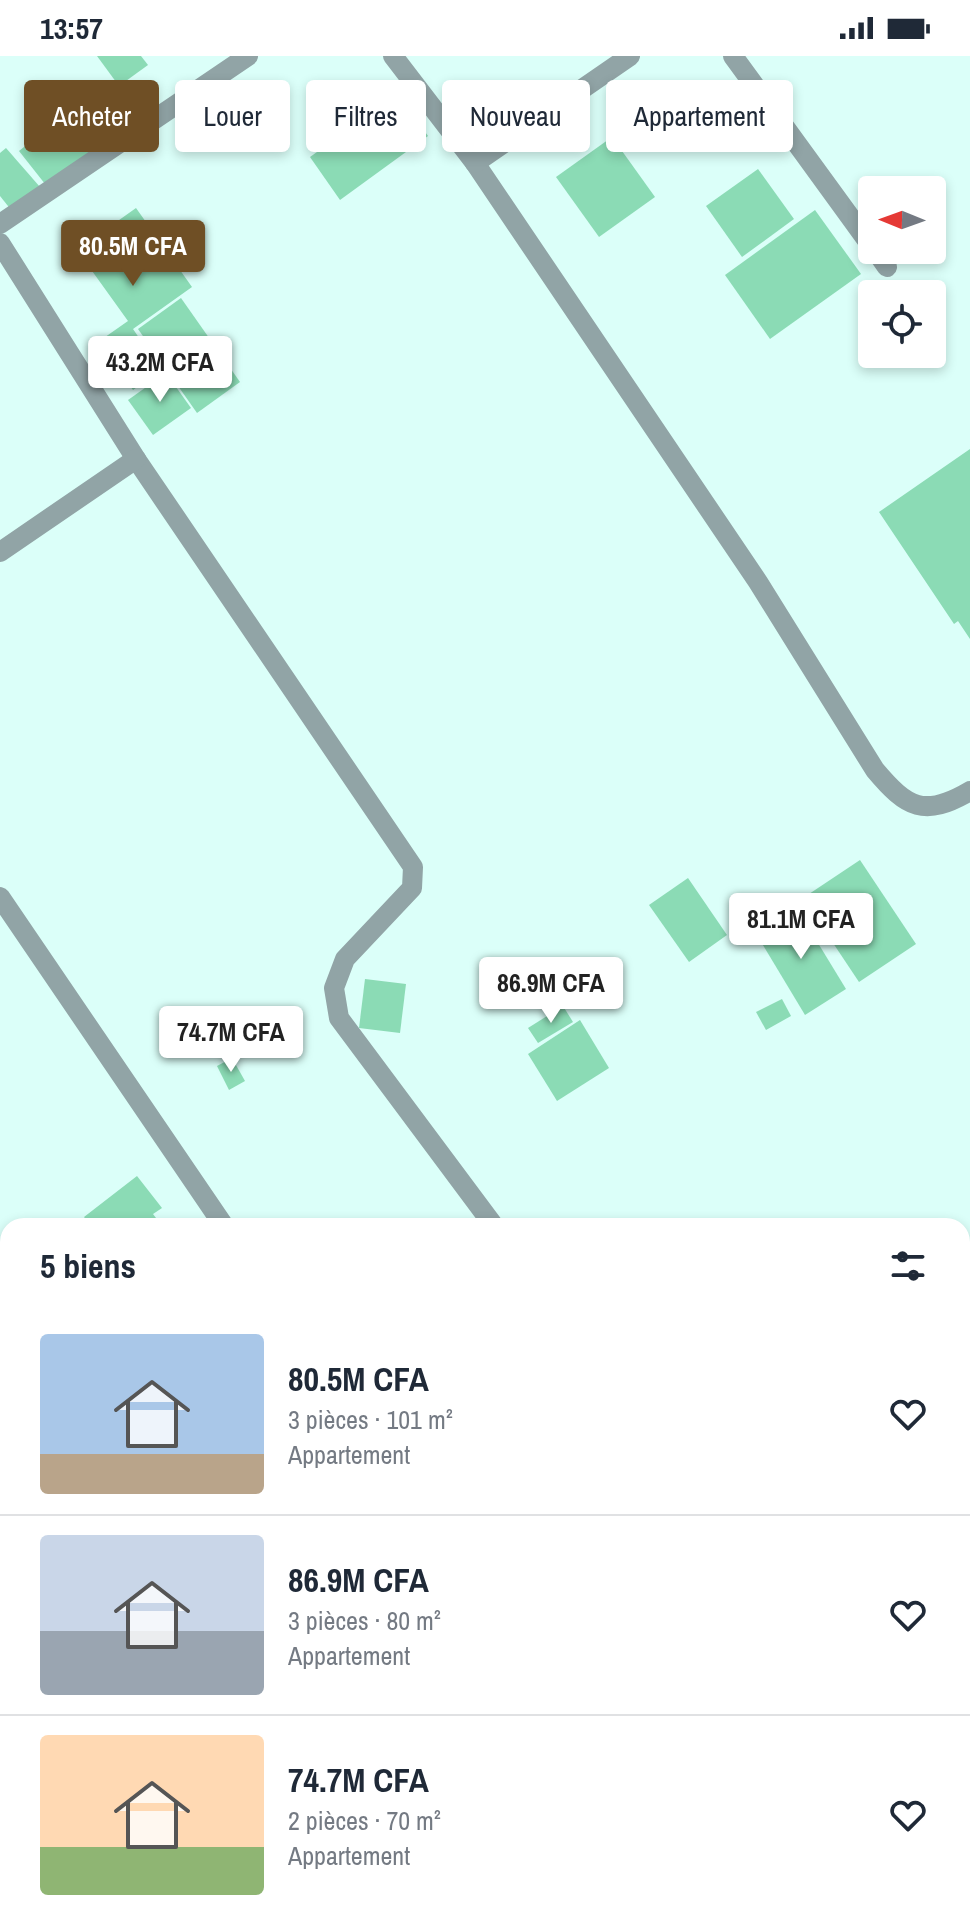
<!DOCTYPE html>
<html lang="fr">
<meta charset="utf-8">
<style>
:root{--surface:#fff;--page:#f2f2f3;--text:#1f2937;--muted:#747a83;--line:#e0e1e3;--accent:#6f4f25}
body{margin:0;font-family:"Archivo Narrow",sans-serif;background:var(--page);color:var(--text);height:100vh;display:flex;flex-direction:column;font-size:30px;white-space:nowrap}
*{box-sizing:border-box;margin:0}
p{font-size:26px;color:var(--muted)}
.icon{flex:none;width:44px;height:44px;fill:none;stroke:currentColor;stroke-width:2;stroke-linecap:round;stroke-linejoin:round}
.map{position:relative;flex:1;overflow:hidden}
.side{position:absolute;left:0px;top:1162px;width:970px;height:712px;display:flex;flex-direction:column;background:var(--surface);border-radius:24px 24px 0 0;box-shadow:0 4px 12px #0003}
.side>*{flex:none}
.banner{position:absolute;left:24px;top:24px;width:922px;height:72px;display:flex;gap:16px}
.needle{width:52px;rotate:271deg}
.controls{position:absolute;left:858px;top:120px;display:grid;gap:16px}
.controls a{display:grid;place-items:center;width:88px;height:88px;border-radius:8px;background:var(--surface);box-shadow:0 4px 12px #0003;font-size:40px}
.price{position:absolute;translate:-50% -68px;padding:0 18px;border-radius:8px;background:#fff;color:#222;font-size:26px;line-height:52px;filter:drop-shadow(0 2px 4px #0008)}
.price::after{content:'';position:absolute;left:50%;top:48px;width:24px;height:18px;margin-left:-12px;background:inherit;clip-path:polygon(0 0,100% 0,50% 100%)}
.price.on{background:var(--accent);color:#fff}
ul{padding:0;list-style:none}
li{display:flex;align-items:center;gap:24px;height:200px;padding:0 40px}
li+li{border-top:2px solid var(--line)}
li span{display:grid;place-items:center;flex:none;width:224px;height:160px;border-radius:8px;color:#555}
li>.icon{margin-inline-start:auto}
span .icon{width:96px;height:96px;fill:#fffc;stroke-width:1}
li b{font-size:34px}
h2{display:flex;justify-content:space-between;align-items:center;height:96px;padding:0 40px;font-size:34px}
.pill{padding:0 28px;border-radius:8px;background:var(--surface);box-shadow:0 4px 12px #0003;font-size:28px;line-height:72px}
.pill.on{background:var(--accent);color:#fff}
.status{display:flex;justify-content:space-between;align-items:center;height:56px;padding:0 40px;background:var(--surface);direction:ltr}
.status svg{height:22px;fill:currentColor}
.map>svg:first-child{display:block}
</style>
<div class="status"><b>13:57</b><svg viewBox="0 0 49 12"><path d="M0 12V9h3v3zM5 12V6h3v6zM10 12V3h3v9zM15 12V0h3v12zM26 1h20v11H26zM47 4h2v5h-2z"/></svg></div>
<div class="map">
<svg width="970" height="1874" viewBox="0 0 970 1874">
<rect width="100%" height="100%" fill="#dbfff9"/>
<!-- green -->
<g fill="#bbe0b2">
<path d="M0,1609L8,1612V1850L0,1851Z"/>
<path d="M970,1805V1874H919L922,1866H962V1815Z"/>
<path d="M52,1866H303L304,1874H58Z"/>
</g>
<!-- building -->
<g fill="#8bdbb5">
<path d="M97,0H141L148,9L119,30Z"/>
<path d="M398,38L428,80L340,144L310,101Z"/>
<path d="M88,40L118,78L49,133L19,95Z"/>
<path d="M612,81L655,141L599,181L556,121Z"/>
<path d="M6,92L40,131L12,155L0,140V97Z"/>
<path d="M758,113L794,163L742,201L706,150Z"/>
<path d="M136,152L192,231L133,273L161,314L133,334L98,286L128,265L77,194Z"/>
<path d="M815,154L861,218L770,283L725,219Z"/>
<path d="M181,242L240,326L197,357L138,273Z"/>
<path d="M166,317L191,352L153,379L128,344Z"/>
<path d="M970,393V583L958,565L954,568L879,456Z"/>
<path d="M860,804L916,888L859,926L803,842Z"/>
<path d="M688,822L727,879L689,906L649,849Z"/>
<path d="M796,851L846,933L805,959L755,876Z"/>
<path d="M365,923L406,928L400,977L359,972Z"/>
<path d="M782,943L791,960L766,974L756,956Z"/>
<path d="M563,950L573,966L538,987L528,972Z"/>
<path d="M580,964L609,1012L557,1045L528,998Z"/>
<path d="M232,1002L245,1025L229,1034L217,1010Z"/>
<path d="M137,1120L162,1152L153,1158L162,1170H91L84,1161Z"/>
<path d="M962,1548L970,1560V1599L962,1604Z"/>
</g>
<g fill="none" stroke-linecap="round" stroke-linejoin="round">
<!-- street -->
<g stroke="#91a4a6" stroke-width="20">
<path d="M393,0L475,107L758,526L875,714C907,752 924,762 970,735"/>
<path d="M733,0L872,191"/>
<path d="M475,107L630,0"/>
<path d="M0,168L248,0"/>
<path d="M0,187L136,403L413,811L412,832L345,903L334,932L339,962L494,1170"/>
<path d="M875,194L887,211"/>
<path d="M0,496L136,403"/>
<path d="M0,841L224,1170"/>
</g>
</g>
</svg>
<div class="controls">
<a><svg class="needle" viewBox="-14 -14 28 28"><path d="M0-13l5 13h-10z" fill="#e53935"/><path d="M0 13l5-13h-10z" fill="#747a83"/></svg></a>
<a><svg class="icon" aria-label="locate" viewBox="0 0 24 24"><circle cx="12" cy="12" r="6"/><path d="M12 2v4M12 18v4M2 12h4M18 12h4"/></svg></a>
</div>
<b class="price on" style="left:133px;top:232px">80.5M CFA</b>
<b class="price" style="left:160px;top:348px">43.2M CFA</b>
<b class="price" style="left:801px;top:905px">81.1M CFA</b>
<b class="price" style="left:551px;top:969px">86.9M CFA</b>
<b class="price" style="left:231px;top:1018px">74.7M CFA</b>
<div class="banner">
<a class="pill on">Acheter</a>
<a class="pill">Louer</a>
<a class="pill">Filtres</a>
<a class="pill">Nouveau</a>
<a class="pill">Appartement</a>
</div>
<section class="side">
<h2>5 biens<svg class="icon" aria-label="filters" viewBox="0 0 24 24"><path d="M4 7h16M4 17h16"/><circle cx="9" cy="7" r="2"/><circle cx="15" cy="17" r="2"/></svg></h2>
<ul>
<li><span style="background:linear-gradient(#a9c7e8 75%,#b9a48a 0)"><svg class="icon" aria-label="home" viewBox="0 0 24 24"><path d="M3 11l9-7 9 7M6 9v11h12V9"/></svg></span><div><b>80.5M CFA</b><p>3 pièces · 101 m²</p><p>Appartement</p></div><svg class="icon" aria-label="heart" viewBox="0 0 24 24"><path d="M12 20l-8-8c-3-5 5-10 8-4 3-6 11-1 8 4z"/></svg></li>
<li><span style="background:linear-gradient(#c9d6e8 60%,#9aa5b1 0)"><svg class="icon" aria-label="home" viewBox="0 0 24 24"><path d="M3 11l9-7 9 7M6 9v11h12V9"/></svg></span><div><b>86.9M CFA</b><p>3 pièces · 80 m²</p><p>Appartement</p></div><svg class="icon" aria-label="heart" viewBox="0 0 24 24"><path d="M12 20l-8-8c-3-5 5-10 8-4 3-6 11-1 8 4z"/></svg></li>
<li><span style="background:linear-gradient(#ffd9b3 70%,#8fb573 0)"><svg class="icon" aria-label="home" viewBox="0 0 24 24"><path d="M3 11l9-7 9 7M6 9v11h12V9"/></svg></span><div><b>74.7M CFA</b><p>2 pièces · 70 m²</p><p>Appartement</p></div><svg class="icon" aria-label="heart" viewBox="0 0 24 24"><path d="M12 20l-8-8c-3-5 5-10 8-4 3-6 11-1 8 4z"/></svg></li>
</ul>
</section>
</div>
